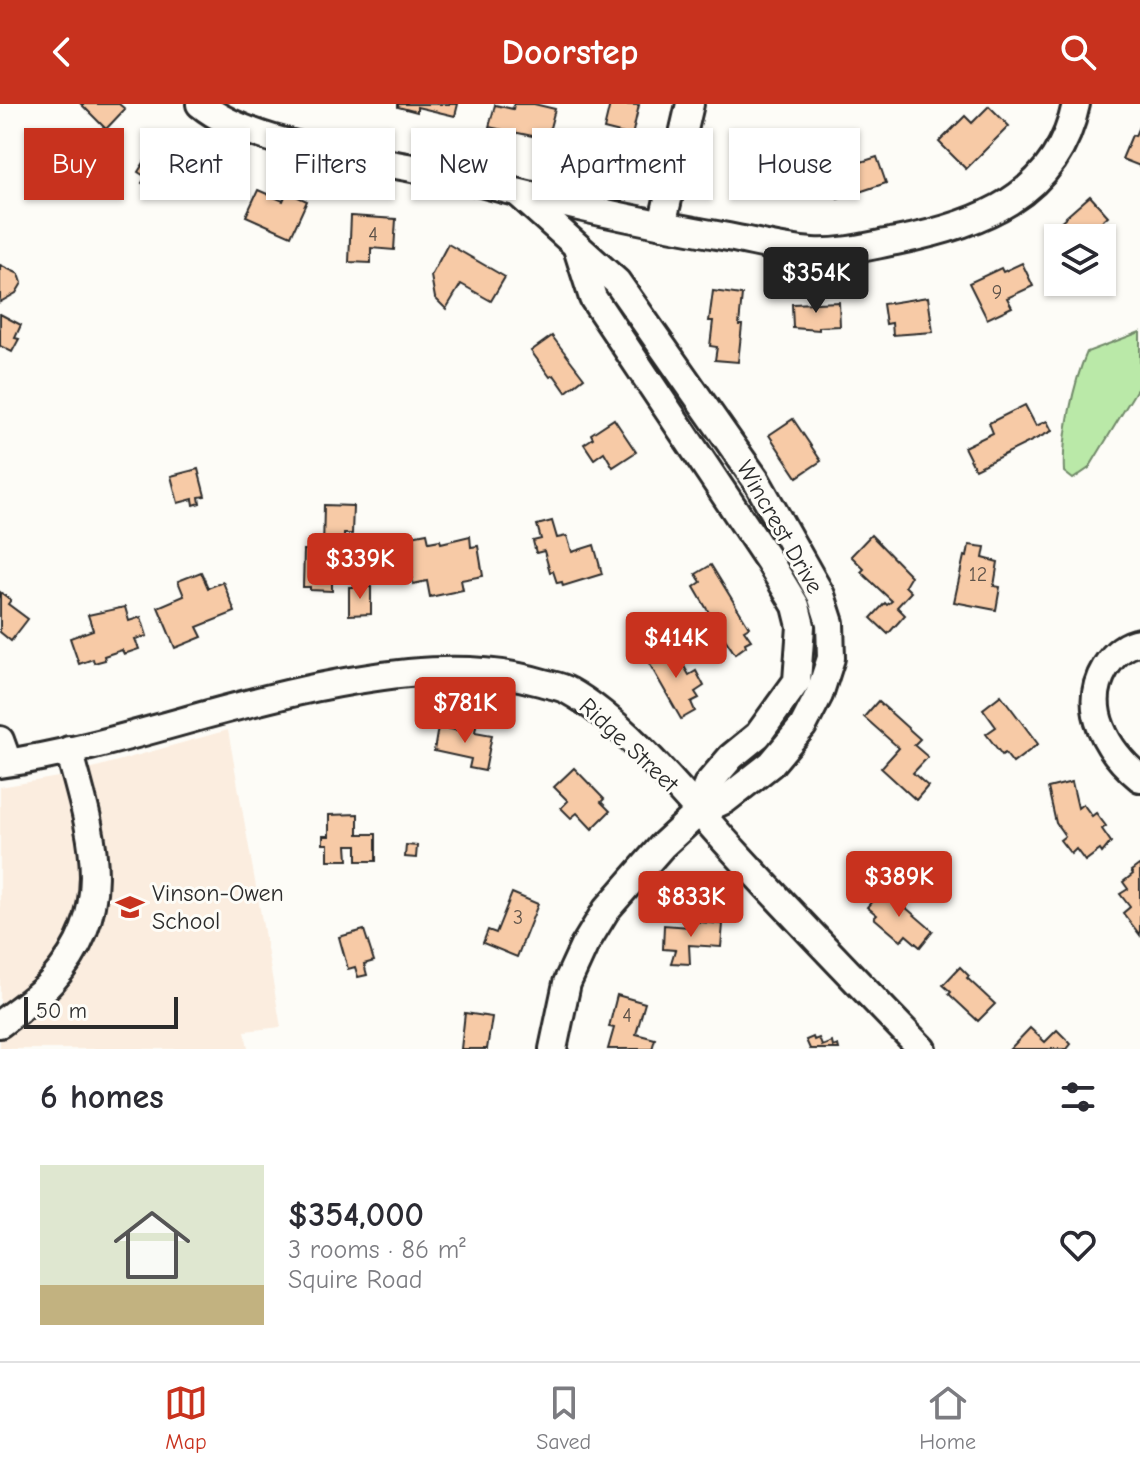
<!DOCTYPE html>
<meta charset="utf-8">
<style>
:root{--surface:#fff;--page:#f7f7f7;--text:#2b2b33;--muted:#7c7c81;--line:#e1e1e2;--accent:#c8321e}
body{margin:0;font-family:"Comic Neue",sans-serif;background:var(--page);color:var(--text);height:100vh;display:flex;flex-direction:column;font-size:30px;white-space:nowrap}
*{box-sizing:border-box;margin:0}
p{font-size:26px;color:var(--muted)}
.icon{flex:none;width:44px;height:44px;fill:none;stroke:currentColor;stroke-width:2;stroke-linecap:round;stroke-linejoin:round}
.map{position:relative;height:945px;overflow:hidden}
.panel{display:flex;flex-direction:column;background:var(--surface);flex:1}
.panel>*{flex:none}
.banner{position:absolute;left:24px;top:24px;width:1092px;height:72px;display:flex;gap:16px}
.buttons{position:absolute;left:1044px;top:120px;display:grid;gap:16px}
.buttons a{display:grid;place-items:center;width:72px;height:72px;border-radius:0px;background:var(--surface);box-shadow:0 2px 6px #0004;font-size:40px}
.scale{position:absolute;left:24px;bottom:20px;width:154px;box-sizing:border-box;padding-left:8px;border:4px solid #2b2b2b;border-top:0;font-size:22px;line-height:28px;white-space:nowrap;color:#2b2b2b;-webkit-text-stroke:6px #fdfcf7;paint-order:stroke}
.price{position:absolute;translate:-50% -68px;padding:0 18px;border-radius:8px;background:var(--accent);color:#fff;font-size:26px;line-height:52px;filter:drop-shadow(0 2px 4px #0008)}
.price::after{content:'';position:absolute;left:50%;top:48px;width:24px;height:18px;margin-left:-12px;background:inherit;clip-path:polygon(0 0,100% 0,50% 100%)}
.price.current{background:#222;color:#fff}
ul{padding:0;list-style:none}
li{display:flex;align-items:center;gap:24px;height:200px;padding:0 40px}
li+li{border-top:2px solid var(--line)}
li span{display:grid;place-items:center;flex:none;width:224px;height:160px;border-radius:0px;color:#555}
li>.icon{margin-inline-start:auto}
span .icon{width:96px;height:96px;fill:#fffc;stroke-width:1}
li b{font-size:34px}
h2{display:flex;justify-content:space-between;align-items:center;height:96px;padding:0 40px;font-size:34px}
.pill{padding:0 28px;border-radius:0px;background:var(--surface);box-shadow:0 2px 6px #0004;font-size:28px;line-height:72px}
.pill.current{background:var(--accent);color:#fff}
header{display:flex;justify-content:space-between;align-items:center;height:104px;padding:0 40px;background:var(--accent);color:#fff;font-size:36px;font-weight:600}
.tabs{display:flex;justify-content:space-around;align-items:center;height:112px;border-top:2px solid var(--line);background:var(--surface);font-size:22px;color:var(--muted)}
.tabs a{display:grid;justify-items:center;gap:4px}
.tabs .current{color:var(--accent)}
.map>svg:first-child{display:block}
</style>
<header><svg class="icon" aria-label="back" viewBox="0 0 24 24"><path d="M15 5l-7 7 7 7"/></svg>Doorstep<svg class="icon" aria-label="search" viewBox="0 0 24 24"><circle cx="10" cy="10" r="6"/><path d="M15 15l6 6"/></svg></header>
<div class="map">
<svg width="1140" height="945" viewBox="0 0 1140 945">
<rect width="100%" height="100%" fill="#fdfcf7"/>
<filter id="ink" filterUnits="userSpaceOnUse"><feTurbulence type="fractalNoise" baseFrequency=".0125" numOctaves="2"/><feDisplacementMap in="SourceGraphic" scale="16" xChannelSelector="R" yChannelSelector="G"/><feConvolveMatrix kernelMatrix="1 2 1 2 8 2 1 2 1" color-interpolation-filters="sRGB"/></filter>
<g filter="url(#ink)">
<!-- built -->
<path fill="#fbeddf" d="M228,626L281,923L245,927L248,945H0V683L64,672Z"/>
<!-- green -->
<path fill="#bae9a8" stroke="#728a6a" stroke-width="2" d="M1140,228V280L1089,364L1073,375L1064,368C1062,335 1073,279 1087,248Z"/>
<!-- building -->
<g fill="#f7caa6" stroke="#2b2b2b" stroke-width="2">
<path d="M81,0H119L125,5L106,25Z"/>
<path d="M398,0H458L455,12L417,3V8L398,3Z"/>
<path d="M514,0H534L555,5L547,35L489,23L495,1L513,5Z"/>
<path d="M610,0L639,1L632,32L604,25Z"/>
<path d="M989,2L1009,22L966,65L939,38L965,12L972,19Z"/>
<path d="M1140,20V62L1122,55L1132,31L1135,32Z"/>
<path d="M765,27L790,70L766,84L741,41Z"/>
<path d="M157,38L198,64L185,84L166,72L161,81L157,78L152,85L142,79L146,73L138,68Z"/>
<path d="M877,53L886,79L838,95L829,68Z"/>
<path d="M258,86L283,97L287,88L307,97L291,132L246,112Z"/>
<path d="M1090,92L1108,112L1083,134H1058L1051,126Z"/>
<path d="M351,112L396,115L394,146L371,144V159L349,158Z"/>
<path d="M448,140L505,173L491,197L461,180L446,205L435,194L431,172Z"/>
<path d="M1022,159L1033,182L1007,194L1012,203L987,215L969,179L1001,164L1003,168Z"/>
<path d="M0,161L19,170L22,179L16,189L0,198Z"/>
<path d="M713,187L742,191L739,221H742L738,258L715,256L717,243L710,242L713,217H709Z"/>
<path d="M928,193L933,228L893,231L892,219L886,220L883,200Z"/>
<path d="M839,198L840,222L819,223V226L793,224L792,200Z"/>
<path d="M0,210L21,221L15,234L19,235L12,248L0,242Z"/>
<path d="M552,232L584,274L566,288L554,271L550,273L531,247Z"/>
<path d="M1025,301L1036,322L1047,317L1052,327L975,365L964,343L993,329L989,319Z"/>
<path d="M614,315L636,348L613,363L604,348L594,355L584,340L593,334L591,330Z"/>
<path d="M793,315L821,357L797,373L769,331Z"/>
<path d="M198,365L205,392L199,393L200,399L194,401L193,395L178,399L171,372Z"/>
<path d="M324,401L353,402L352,430H344V446H351V460L332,459V487L310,486V483H303L304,446H323Z"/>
<path d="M552,417L557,434L567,432L572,448L594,441L602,470L563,482L562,478L557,479L553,467L550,468L544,447L536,449L533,437L541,435L537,421Z"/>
<path d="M427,429L429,438L440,436L441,439L470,432L471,443L478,442L483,472L461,476L463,486L430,493L427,477L413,480L406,433Z"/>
<path d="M871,431L911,472L905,482L911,488L897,503L905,511L888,530L871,514L885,499L887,501L892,497L861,468L864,465L851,452Z"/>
<path d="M969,441L985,443L983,454L998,458L994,482L1000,483L996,506L954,498L964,452L967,453Z"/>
<path d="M711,461L749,523L744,526L751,536L745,539L746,542L735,550L725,535L722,537L716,528L719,526L694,483L701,478L696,470Z"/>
<path d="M201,468L208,484L223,478L235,508L197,523L202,533L175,544L158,503L184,492L178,477Z"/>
<path d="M349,483H371V510L349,511Z"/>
<path d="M0,488L11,496L8,500L28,515L11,537L0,528Z"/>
<path d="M125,503L129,517L141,513L147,532L135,535L139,545L124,550L122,546L104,552L105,556L94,559L93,555L79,560L70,534L93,526L88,511Z"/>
<path d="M670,538L689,571L696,567L704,582L695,588L699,594L691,598L695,607L681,615L649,559L657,554L653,547Z"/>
<path d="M1001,591L1038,640L1013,659L1005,649L1002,651L986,630L996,623L983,605Z"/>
<path d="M878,597L920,635L914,641L928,653L913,669L928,682L916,696L881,664L899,644L864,613Z"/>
<path d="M465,620L476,622L475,628L492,631L485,667L469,664L471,655L434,647L438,623L463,627Z"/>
<path d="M574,664L604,695L601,698L610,707L592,725L577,709L571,714L561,704L568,697L554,683Z"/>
<path d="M1072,678L1078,704L1083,700L1092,712L1096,709L1106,722L1102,725L1111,738L1102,749L1100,746L1085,757L1076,745L1071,750L1060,736L1065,732L1056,719L1048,684Z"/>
<path d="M358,710V730H376V757H357V741H347L348,756H328V740H323V732H329V711Z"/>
<path d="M406,741L417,742L416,754L405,753Z"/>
<path d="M1139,761L1140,762V831L1123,809L1130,803L1120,790L1128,785L1123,778L1133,770L1131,767Z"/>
<path d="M883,784L933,827L920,843L906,831L901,837L874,814L877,811L867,803Z"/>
<path d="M512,789L538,800L517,853L483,839L488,826L496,829Z"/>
<path d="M690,817L723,820L721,843L689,841L690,860L671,859L675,846L663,845L664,821L690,823Z"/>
<path d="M364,826L374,857L364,860L367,871L358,873L355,863L348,865L339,833Z"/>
<path d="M960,863L969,872L967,874L995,900L978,917L949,890L951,888L943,881Z"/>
<path d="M617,891L645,899L636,930L655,935L652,945H608L614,924L609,923Z"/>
<path d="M465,909L492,913L487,945H461Z"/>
<path d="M1030,924L1045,938L1057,926L1071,940L1067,945H1010Z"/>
<path d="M813,933L814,936L819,934L822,942L832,938L833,943L838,941L839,945H810L806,936Z"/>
</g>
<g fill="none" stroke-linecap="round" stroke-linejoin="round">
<defs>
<g id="minor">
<path d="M200,0C254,44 375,55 443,70C469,75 494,83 520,89C589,106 658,121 728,133C755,138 784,146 812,148C840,150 869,142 896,137C978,121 1057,93 1076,0"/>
<path d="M518,89L617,178L756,376L821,491L830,519L831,554L819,591L803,622L771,660L725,696L699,708L662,742L606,806L584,842L567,879L553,945"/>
<path d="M662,121L690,0"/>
<path d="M577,144L593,194L769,457L796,502L801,522L797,577L758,631L731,653L707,681L699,708"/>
<path d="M1140,538C1125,540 1113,551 1105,564C1081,604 1107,647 1140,674"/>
<path d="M0,636L8,658"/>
<path d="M0,660C110,644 215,603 324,582C394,568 471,558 540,578C550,581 561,582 569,587C627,619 689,698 734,747C795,814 859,880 922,945"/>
<path d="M0,920C17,906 38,893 52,877C118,803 92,731 69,646"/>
</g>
</defs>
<!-- minor casing -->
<use href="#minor" stroke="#2b2b2b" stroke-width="32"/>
<!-- minor -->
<use href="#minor" stroke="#fdfcf7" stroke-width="26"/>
</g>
</g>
<!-- icons -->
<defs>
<symbol id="school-bare" viewBox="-9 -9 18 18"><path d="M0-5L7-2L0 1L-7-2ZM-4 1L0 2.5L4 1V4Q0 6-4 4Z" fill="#c8321e" stroke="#fdfcf7" stroke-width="2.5" paint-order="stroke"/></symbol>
</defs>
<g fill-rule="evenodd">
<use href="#school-bare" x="110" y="783" width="40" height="40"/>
</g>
<g text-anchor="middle" stroke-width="6" stroke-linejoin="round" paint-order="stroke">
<!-- number labels -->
<g font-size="20" fill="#5e534a">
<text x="373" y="137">4</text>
<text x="997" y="195">9</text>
<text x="978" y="477">12</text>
<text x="518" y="820">3</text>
<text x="627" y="918">4</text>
</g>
<!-- street labels -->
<g font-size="24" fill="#2b2b2b" stroke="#fdfcf7">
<text transform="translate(780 423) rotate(60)" y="8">Wincrest Drive</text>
<text transform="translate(629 641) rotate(43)" y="8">Ridge Street</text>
</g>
<!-- poi labels -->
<g font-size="24" fill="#2b2b2b" stroke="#fdfcf7" text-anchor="start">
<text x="152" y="797">Vinson-Owen<tspan x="152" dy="28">School</tspan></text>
</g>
</g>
</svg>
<div class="buttons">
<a><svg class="icon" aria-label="layers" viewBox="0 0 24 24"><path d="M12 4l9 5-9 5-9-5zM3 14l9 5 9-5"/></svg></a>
</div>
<div class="scale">50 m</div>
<b class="price current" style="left:816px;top:211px">$354K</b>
<b class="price" style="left:360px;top:497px">$339K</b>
<b class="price" style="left:676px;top:576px">$414K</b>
<b class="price" style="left:465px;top:641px">$781K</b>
<b class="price" style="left:899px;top:815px">$389K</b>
<b class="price" style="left:691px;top:835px">$833K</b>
<div class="banner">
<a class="pill current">Buy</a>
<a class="pill">Rent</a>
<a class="pill">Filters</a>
<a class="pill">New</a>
<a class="pill">Apartment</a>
<a class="pill">House</a>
</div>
</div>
<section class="panel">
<h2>6 homes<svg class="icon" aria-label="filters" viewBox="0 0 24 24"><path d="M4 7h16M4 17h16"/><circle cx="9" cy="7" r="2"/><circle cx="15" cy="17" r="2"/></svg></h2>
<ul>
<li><span style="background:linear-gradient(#dfe7d0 75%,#c2b280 0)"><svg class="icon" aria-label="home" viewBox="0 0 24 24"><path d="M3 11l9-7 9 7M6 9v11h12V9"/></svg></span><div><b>$354,000</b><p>3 rooms · 86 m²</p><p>Squire Road</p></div><svg class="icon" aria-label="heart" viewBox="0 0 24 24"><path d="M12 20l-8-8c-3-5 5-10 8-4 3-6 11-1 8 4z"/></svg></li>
</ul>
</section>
<nav class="tabs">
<a class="current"><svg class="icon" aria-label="map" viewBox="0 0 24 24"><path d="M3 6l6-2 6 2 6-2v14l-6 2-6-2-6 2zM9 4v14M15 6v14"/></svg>Map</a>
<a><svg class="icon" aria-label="saved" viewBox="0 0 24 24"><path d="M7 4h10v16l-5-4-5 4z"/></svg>Saved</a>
<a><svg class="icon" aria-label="home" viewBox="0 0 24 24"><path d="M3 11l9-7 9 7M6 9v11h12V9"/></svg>Home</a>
</nav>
